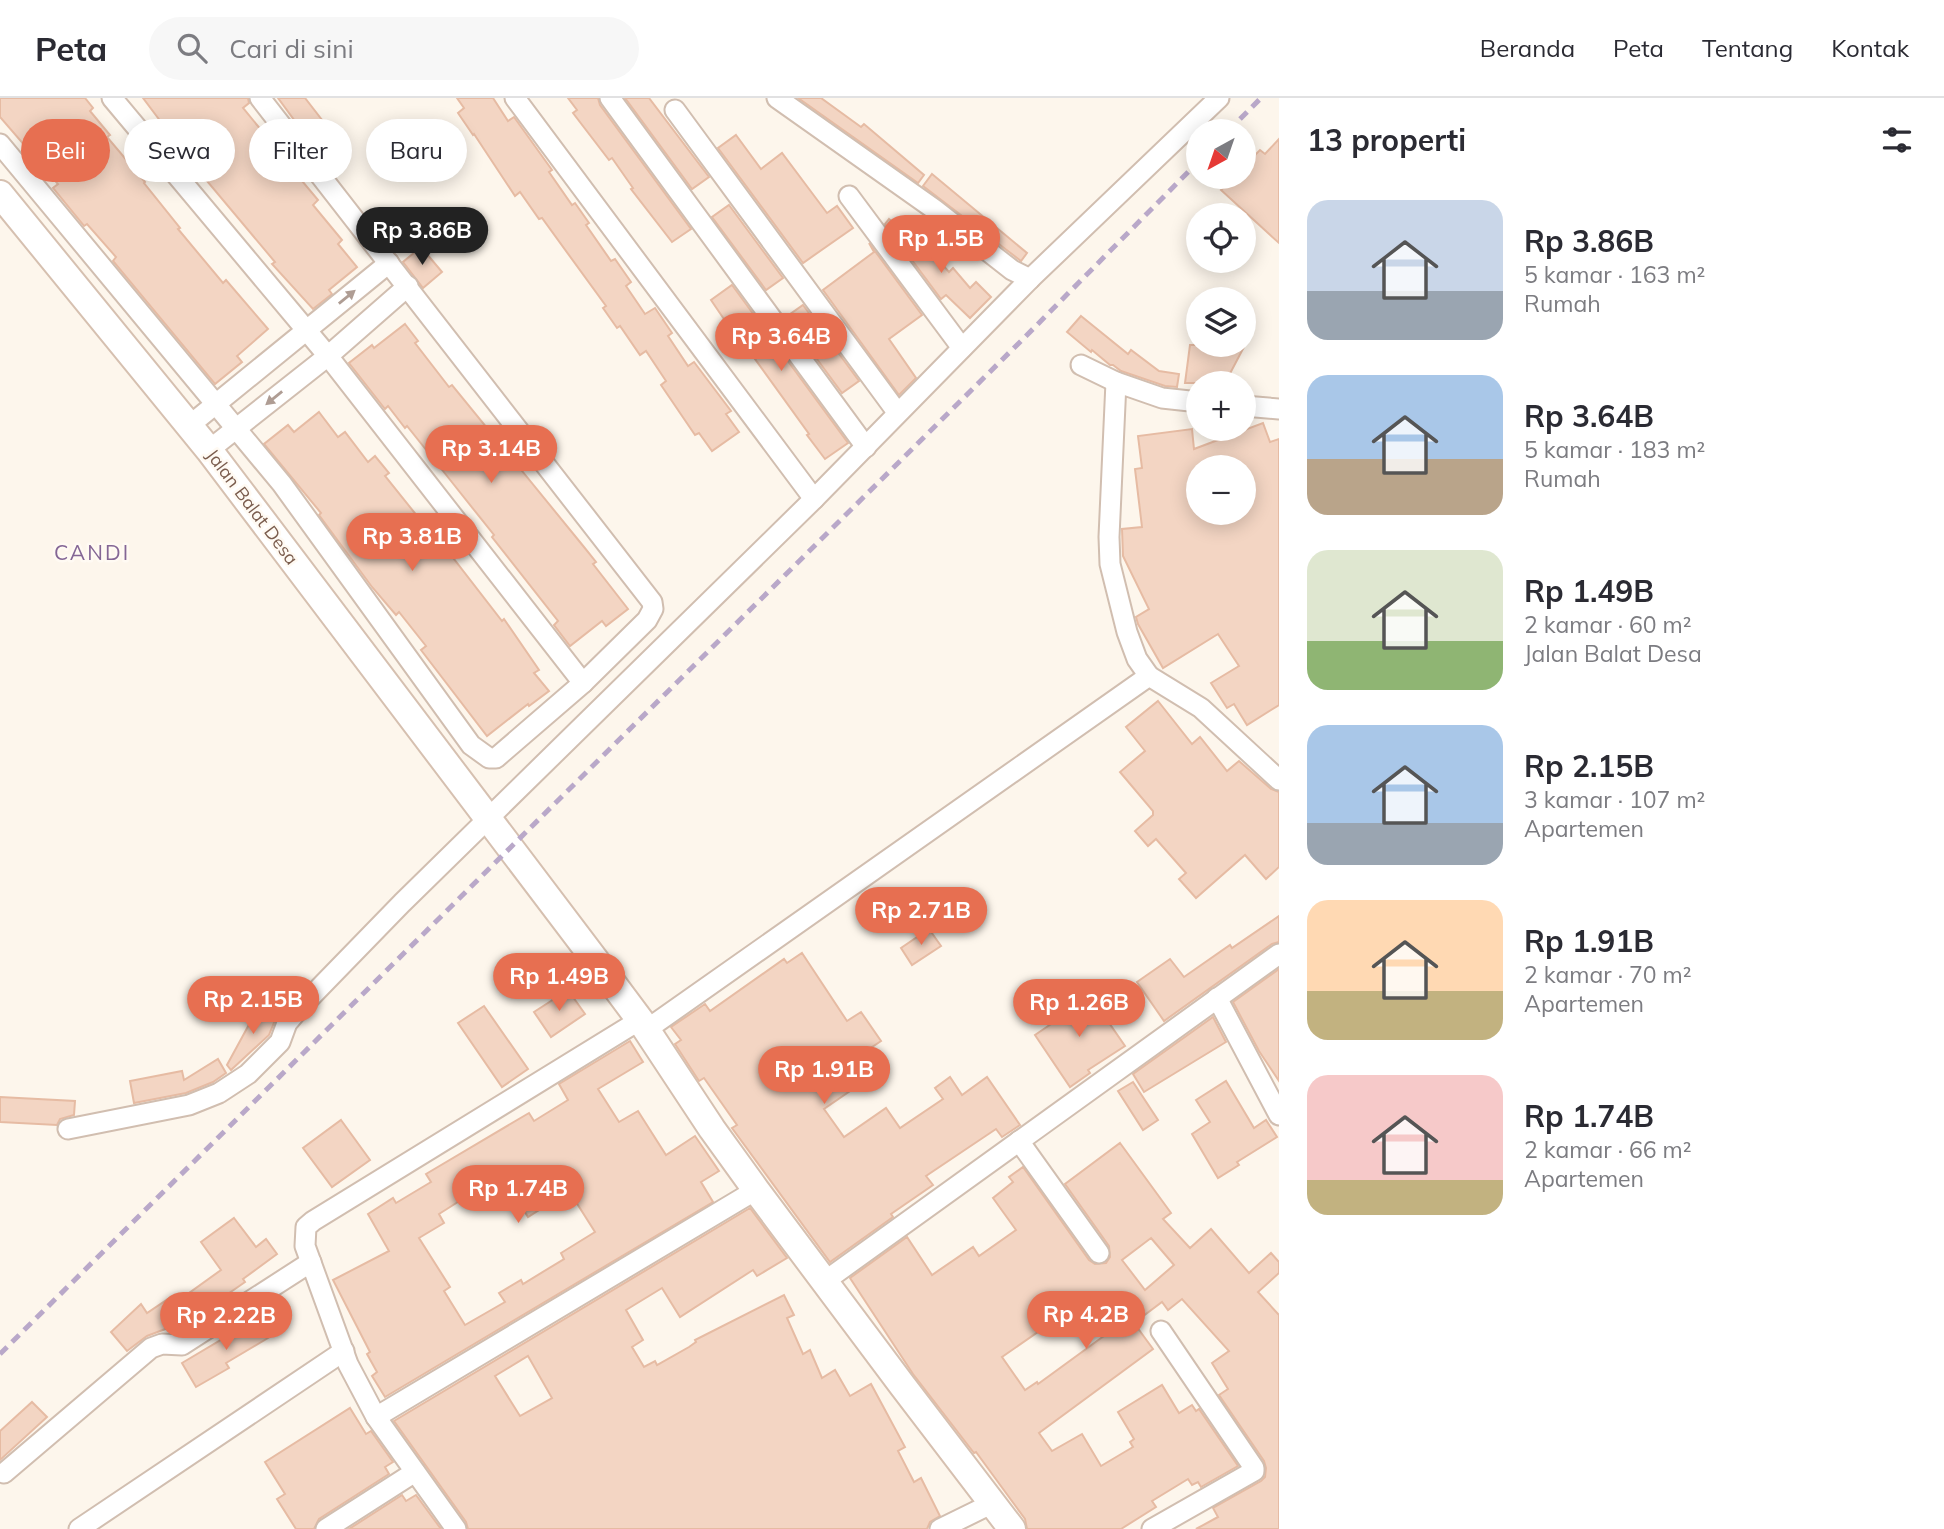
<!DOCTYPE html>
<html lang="id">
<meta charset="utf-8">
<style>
:root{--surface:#fff;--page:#f7f7f7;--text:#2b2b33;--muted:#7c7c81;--line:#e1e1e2;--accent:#e76f51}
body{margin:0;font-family:Mulish,sans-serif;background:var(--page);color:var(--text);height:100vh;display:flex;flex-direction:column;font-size:26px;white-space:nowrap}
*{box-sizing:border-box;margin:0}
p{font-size:23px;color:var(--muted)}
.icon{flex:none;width:38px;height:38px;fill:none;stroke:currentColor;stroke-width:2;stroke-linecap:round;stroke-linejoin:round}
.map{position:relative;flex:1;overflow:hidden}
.details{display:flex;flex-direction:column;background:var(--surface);width:665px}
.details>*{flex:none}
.guide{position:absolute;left:21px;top:21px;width:665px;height:63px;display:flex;gap:14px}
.needle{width:46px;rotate:220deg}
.tools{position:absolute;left:1186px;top:21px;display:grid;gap:14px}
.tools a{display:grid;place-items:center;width:70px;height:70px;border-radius:50%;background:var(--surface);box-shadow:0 4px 18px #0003;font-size:35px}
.price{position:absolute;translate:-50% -60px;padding:0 16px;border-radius:24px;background:var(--accent);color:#fff;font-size:23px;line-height:46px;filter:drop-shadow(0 2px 4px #0008)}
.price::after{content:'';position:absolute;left:50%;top:42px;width:21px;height:16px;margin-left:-10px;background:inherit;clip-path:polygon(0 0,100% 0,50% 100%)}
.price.selected{background:#222;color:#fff}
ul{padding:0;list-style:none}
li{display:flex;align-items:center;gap:21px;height:175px;padding:0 28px}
li span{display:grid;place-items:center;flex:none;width:196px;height:140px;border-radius:21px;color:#555}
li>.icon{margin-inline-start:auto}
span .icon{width:84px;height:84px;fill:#fffc;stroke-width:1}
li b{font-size:30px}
h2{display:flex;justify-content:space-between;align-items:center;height:84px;padding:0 28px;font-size:30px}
.tag{padding:0 24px;border-radius:32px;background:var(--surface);box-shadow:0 4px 18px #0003;font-size:24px;line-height:63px}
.tag.selected{background:var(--accent);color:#fff}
header{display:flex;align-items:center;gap:42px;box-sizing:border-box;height:98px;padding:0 35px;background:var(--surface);border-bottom:2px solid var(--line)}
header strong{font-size:33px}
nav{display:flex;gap:38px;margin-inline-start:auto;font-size:24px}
.search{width:490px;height:63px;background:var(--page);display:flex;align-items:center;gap:18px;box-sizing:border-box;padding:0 24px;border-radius:38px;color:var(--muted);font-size:26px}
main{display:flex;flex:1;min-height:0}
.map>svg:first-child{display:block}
</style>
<header>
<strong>Peta</strong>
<div class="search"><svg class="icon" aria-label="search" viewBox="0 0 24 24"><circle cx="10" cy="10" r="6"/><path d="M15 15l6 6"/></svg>Cari di sini</div>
<nav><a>Beranda</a><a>Peta</a><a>Tentang</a><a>Kontak</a></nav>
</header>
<main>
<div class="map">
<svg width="1279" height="1431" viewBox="0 0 1279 1431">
<rect width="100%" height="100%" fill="#fdf6ec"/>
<!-- building -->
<g fill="#f3d5c3" stroke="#e6bba3" stroke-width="2" fill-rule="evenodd">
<path d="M0,0H85L93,10L90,13L110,37L107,39L145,84L144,85L180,130L178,131L223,185L226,182L268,231L237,258L242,264L215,286L113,163L116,159L87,126L84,128L53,90L58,86L0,19Z"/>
<path d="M143,0H248L249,5L243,10L271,44L276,40L306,80L302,83L318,102L313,107L342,142L338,146L357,169L329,192L332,196L313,211L272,166L275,164L207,83L212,80L173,34L170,36Z"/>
<path d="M278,0H305L343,49L325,64Z"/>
<path d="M457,0H493L508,23L514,19L552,72L549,74L572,107L575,105L589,125L586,127L611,163L615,161L631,184L626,188L645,216L655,210L672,235L668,238L688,268L694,264L731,313L726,316L739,334L712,353L699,335L695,337L661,287L666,283L646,253L640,257L620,228L617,230L603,210L606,208L542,120L539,121L520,94L515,98L474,36L473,37L458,15L464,10Z"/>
<path d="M568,0H598L600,7L691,131L672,144L631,91L633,90L612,60L609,62L573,15L577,12Z"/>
<path d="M625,0H649L709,79L692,91Z"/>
<path d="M798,0H821L861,29L864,26L924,77L918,85Z"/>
<path d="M736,37L761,71L782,55L827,115L837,108L853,130L803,165L718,50Z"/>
<path d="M1279,41V145L1221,92L1234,79H1244V68L1260,52L1265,56Z"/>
<path d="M932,76L1027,155L1021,163L923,88Z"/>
<path d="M729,107L783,180L766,192L712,119Z"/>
<path d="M889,121L920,147L927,157L931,154L949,174L953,170L970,190L976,184L991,199L970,220L946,197L941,201L885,126Z"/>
<path d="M869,145L922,217L889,241L916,280L899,297L823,192L874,154Z"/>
<path d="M421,149L442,174L423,190L403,164Z"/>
<path d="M732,187L848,345L825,361L807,337L809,336L755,261L757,260L731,224L728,227L711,202Z"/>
<path d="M803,207L859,283L842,295L786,219Z"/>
<path d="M1081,218L1128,256L1131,252L1159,273L1179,276L1177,289L1165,288L1121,273L1113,267H1110L1092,252L1091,254L1067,234Z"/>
<path d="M405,226L418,243L415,245L449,289L452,287L584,449L596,464L593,466L628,511L606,528L602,523L570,548L554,527L558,523L492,439L494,437L447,378L407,328L405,330L388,308L385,311L349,265L372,247L374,250Z"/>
<path d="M1190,247H1245L1225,285H1185Z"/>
<path d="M319,314L338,339L345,334L368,364L375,358L389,375L385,378L422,424L420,426L446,459L450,456L502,523L504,521L539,572L534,575L549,593L529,608L528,606L487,638L421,552L426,548L399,514L396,517L372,489L319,417L321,415L264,346L288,327L294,334Z"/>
<path d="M1263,325L1270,344L1279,341V607L1247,627L1234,606L1227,610L1211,585L1239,568L1218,536L1163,570L1138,526L1136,519L1149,511L1123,458L1122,431L1142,429L1135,371L1142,370L1138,338L1192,331L1194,351ZM1199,369H1244V415H1199Z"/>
<path d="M1158,603L1192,646L1200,639L1227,673L1239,663L1271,691L1279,694V769L1266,781L1245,757L1196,800L1179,781L1186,775L1156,741L1148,748L1135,733L1153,717V713L1120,674L1145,653L1126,629Z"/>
<path d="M1279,818V844L1272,846L1164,923L1137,884L1170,861L1184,879L1230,847L1232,850Z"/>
<path d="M929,831L941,848L912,867L901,850Z"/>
<path d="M802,855L847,923L861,914L881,943L841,970L840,973L853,991L824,1011L844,1039L886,1010L900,1030L943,1001L935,990L950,979L962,997L987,979L1020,1027L1002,1039L996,1031L926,1078L933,1087L891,1116L893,1119L830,1164L732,1030L737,1027L704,980L699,983L675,946L681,942L671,929L705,906L710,913L784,861L787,865Z"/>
<path d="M1279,871V983L1259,953L1233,904Z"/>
<path d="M568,892L585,916L551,939L534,914Z"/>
<path d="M1087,893L1125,948L1088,972L1090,975L1070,989L1035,937L1063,918L1059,912Z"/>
<path d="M484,908L528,971L502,989L458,925Z"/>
<path d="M258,910L276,920L269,937L231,972L227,967Z"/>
<path d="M1213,919L1226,944L1144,994L1133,976Z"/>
<path d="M630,943L643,964L598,991L619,1024L638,1013L666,1057L695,1038L719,1073L701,1084L713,1104L385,1299L372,1278L377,1274L367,1256L370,1254L333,1182L389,1153L368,1116L393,1100L396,1105L431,1084L426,1076L529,1015L534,1023L568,1002L559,986ZM505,1082L528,1119L569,1093L595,1134L561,1155L564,1161L523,1186L521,1182L499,1195L505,1204L465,1227L444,1193L450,1189L419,1140L444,1125L439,1116L480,1090L483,1095Z"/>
<path d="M218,961L226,975L213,984L186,995L134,1005L130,983L182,973L184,982Z"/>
<path d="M1226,983L1254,1030L1266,1022L1277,1039L1237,1064L1239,1067L1218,1080L1192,1036L1210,1024L1196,1002Z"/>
<path d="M1133,984L1158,1022L1143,1032L1118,993Z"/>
<path d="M0,999L75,1003L74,1017L60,1021L57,1027L0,1024Z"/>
<path d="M341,1022L370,1062L332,1089L303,1050Z"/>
<path d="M1120,1045L1171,1115L1163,1121L1190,1150L1211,1131L1249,1175L1271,1155L1279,1164V1175L1258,1194L1279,1217V1431H1196L1218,1419L1213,1410L1261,1383L1265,1379L1266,1370L1264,1363L1219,1297L1228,1291L1212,1265L1229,1253L1182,1201L1168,1212L1162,1204L1134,1225L1153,1251L1039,1335L1052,1353L1082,1336L1101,1368L1133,1349L1130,1344L1134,1341L1118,1314L1162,1287L1179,1315L1192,1307L1196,1313L1199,1311L1238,1368L1201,1389L1198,1384L1192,1387L1188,1381L1152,1403L1156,1409L1121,1431H1027L1025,1421L976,1354L974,1355L913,1276L850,1180L907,1139L932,1177L973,1149L979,1158L1016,1132L993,1100L1013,1084L1009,1079L1023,1069L1089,1162L1095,1166L1106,1165L1110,1159L1109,1148L1065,1086ZM1151,1140L1174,1167L1145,1192L1122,1162ZM1084,1202L1108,1235L1038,1286L1037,1284L1025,1292L1002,1259Z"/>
<path d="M750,1110L787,1160L757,1178L753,1172L680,1219L662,1190L626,1212L643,1242L632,1249L644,1269L655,1263L657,1267L689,1249L696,1244L695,1242L784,1197L794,1217L787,1220L803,1256L810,1252L822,1280L835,1272L850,1298L871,1286L905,1349L898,1353L914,1384L921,1380L940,1418L930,1424L927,1431H468L466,1424L394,1323ZM528,1258L552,1300L520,1318L495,1278Z"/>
<path d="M234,1120L256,1149L266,1141L277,1156L243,1181L245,1184L179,1230L176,1227L147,1238L127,1253L111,1234L141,1206L147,1215L171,1199L175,1205L221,1172L201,1144Z"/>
<path d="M261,1218L273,1237L226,1265L229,1270L196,1289L182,1265Z"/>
<path d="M32,1304L47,1319L0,1362V1333Z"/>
<path d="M350,1310L366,1336L371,1333L393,1364L385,1369L389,1376L319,1421L314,1431H296L277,1401L285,1396L265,1364Z"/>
<path d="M402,1397L406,1403L416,1397L441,1431H349Z"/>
</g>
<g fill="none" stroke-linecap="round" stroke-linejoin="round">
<defs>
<g id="street">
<path d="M112,0L328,258L583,585"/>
<path d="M515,0L814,401"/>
<path d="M610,0L866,349"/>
<path d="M777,0L934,111L1012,172L1030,181"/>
<path d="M675,12L897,314"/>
<path d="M0,46L282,386L471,647L489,660H496L583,585L647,522L653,511L652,504L260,0"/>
<path d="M849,98L962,250"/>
<path d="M1081,267L1116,284"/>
<path d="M1244,308L1279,311"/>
<path d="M190,327L389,165"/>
<path d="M209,352L328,258L408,188"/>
<path d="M1149,578L1137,561L1127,534L1110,466L1109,439L1116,284L1162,300L1199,304"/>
<path d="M1217,900L1279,1017"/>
<path d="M646,932L1149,578L1201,610L1279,682"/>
<path d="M68,1031L189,1007L219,995L248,976L280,944L287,925L298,912L402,805L814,401L1030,181L1219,0"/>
<path d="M1019,1043L1099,1155"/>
<path d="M825,1183L1279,856"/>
<path d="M376,1319L756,1092"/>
<path d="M4,1375L151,1250L162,1246L182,1247L311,1164"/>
<path d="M79,1431L344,1253"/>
<path d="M326,1431L415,1374"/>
<path d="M456,1431L376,1319L348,1266L305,1148L306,1129L313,1123L640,922"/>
<path d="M940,1431L993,1405"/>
<path d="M1152,1431L1254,1373V1370L1161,1233"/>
</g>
<path id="secondary" d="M0,96L209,352L596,863L640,922L712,1031L756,1092L902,1287L1012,1431"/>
</defs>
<!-- street casing -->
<use href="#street" stroke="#d1beb0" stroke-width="23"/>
<!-- secondary casing -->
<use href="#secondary" stroke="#d6c0b0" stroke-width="30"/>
<!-- street -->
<use href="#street" stroke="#fff" stroke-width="19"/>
<!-- secondary -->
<use href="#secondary" stroke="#fff" stroke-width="26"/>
<!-- rail -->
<g stroke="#b9a8c9" stroke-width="5" stroke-dasharray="10 7" stroke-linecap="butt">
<path d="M1228,33L1261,0"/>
<path d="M0,1256L1025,239L1199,63"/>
</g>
</g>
<!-- one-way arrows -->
<defs><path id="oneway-solid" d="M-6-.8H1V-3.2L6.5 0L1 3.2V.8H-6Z" transform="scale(1.75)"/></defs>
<g fill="#af9d94">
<use href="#oneway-solid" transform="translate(347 199) rotate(-39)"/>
<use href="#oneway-solid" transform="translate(274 300) rotate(141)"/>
</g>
<g text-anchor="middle" stroke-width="5" stroke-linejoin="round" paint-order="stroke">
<!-- street labels -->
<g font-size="18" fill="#7a5c4d" stroke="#fffaf3">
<text transform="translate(252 409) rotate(53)" y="6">Jalan Balat Desa</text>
</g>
<!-- quarter labels -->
<g font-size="21" letter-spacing="2" fill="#846695" stroke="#fffaf3">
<text x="92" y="462">CANDI</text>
</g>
</g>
</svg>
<div class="tools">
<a><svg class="needle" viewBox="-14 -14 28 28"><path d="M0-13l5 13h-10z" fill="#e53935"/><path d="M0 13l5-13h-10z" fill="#7c7c81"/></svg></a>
<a><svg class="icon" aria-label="locate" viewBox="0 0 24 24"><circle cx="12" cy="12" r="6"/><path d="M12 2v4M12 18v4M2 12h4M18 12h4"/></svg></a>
<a><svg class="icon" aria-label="layers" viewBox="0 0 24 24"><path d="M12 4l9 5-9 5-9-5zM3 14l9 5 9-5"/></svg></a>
<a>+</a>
<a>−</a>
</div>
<b class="price selected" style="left:422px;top:169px">Rp 3.86B</b>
<b class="price" style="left:941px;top:177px">Rp 1.5B</b>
<b class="price" style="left:781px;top:275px">Rp 3.64B</b>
<b class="price" style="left:491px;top:387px">Rp 3.14B</b>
<b class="price" style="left:412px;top:475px">Rp 3.81B</b>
<b class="price" style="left:921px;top:849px">Rp 2.71B</b>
<b class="price" style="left:559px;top:915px">Rp 1.49B</b>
<b class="price" style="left:253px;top:938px">Rp 2.15B</b>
<b class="price" style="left:1079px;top:941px">Rp 1.26B</b>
<b class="price" style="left:824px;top:1008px">Rp 1.91B</b>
<b class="price" style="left:518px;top:1127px">Rp 1.74B</b>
<b class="price" style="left:1086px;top:1253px">Rp 4.2B</b>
<b class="price" style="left:226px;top:1254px">Rp 2.22B</b>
<div class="guide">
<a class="tag selected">Beli</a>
<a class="tag">Sewa</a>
<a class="tag">Filter</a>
<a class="tag">Baru</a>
</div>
</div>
<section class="details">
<h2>13 properti<svg class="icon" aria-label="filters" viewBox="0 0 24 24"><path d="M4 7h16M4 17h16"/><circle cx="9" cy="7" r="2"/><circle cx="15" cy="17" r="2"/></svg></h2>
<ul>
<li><span style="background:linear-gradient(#c9d6e8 65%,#9aa5b1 0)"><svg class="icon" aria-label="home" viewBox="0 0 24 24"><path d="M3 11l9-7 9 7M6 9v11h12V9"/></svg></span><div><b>Rp 3.86B</b><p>5 kamar · 163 m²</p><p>Rumah</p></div></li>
<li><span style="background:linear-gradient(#a9c7e8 60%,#b9a48a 0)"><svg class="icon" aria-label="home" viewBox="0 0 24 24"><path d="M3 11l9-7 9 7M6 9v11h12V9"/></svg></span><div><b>Rp 3.64B</b><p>5 kamar · 183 m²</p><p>Rumah</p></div></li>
<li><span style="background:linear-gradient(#dfe7d0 65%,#8fb573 0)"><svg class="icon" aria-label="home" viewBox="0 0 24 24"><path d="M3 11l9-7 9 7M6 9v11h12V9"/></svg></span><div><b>Rp 1.49B</b><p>2 kamar · 60 m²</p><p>Jalan Balat Desa</p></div></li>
<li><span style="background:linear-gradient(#a9c7e8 70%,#9aa5b1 0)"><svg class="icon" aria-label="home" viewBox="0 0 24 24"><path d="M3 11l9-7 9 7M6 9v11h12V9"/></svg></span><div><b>Rp 2.15B</b><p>3 kamar · 107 m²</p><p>Apartemen</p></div></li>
<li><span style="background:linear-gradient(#ffd9b3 65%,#c2b280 0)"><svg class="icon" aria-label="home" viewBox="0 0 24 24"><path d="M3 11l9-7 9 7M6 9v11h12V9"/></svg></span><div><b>Rp 1.91B</b><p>2 kamar · 70 m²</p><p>Apartemen</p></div></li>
<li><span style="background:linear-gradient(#f6c9c9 75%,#c2b280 0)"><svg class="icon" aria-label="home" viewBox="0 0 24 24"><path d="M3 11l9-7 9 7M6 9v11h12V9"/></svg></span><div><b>Rp 1.74B</b><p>2 kamar · 66 m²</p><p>Apartemen</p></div></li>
</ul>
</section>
</main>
